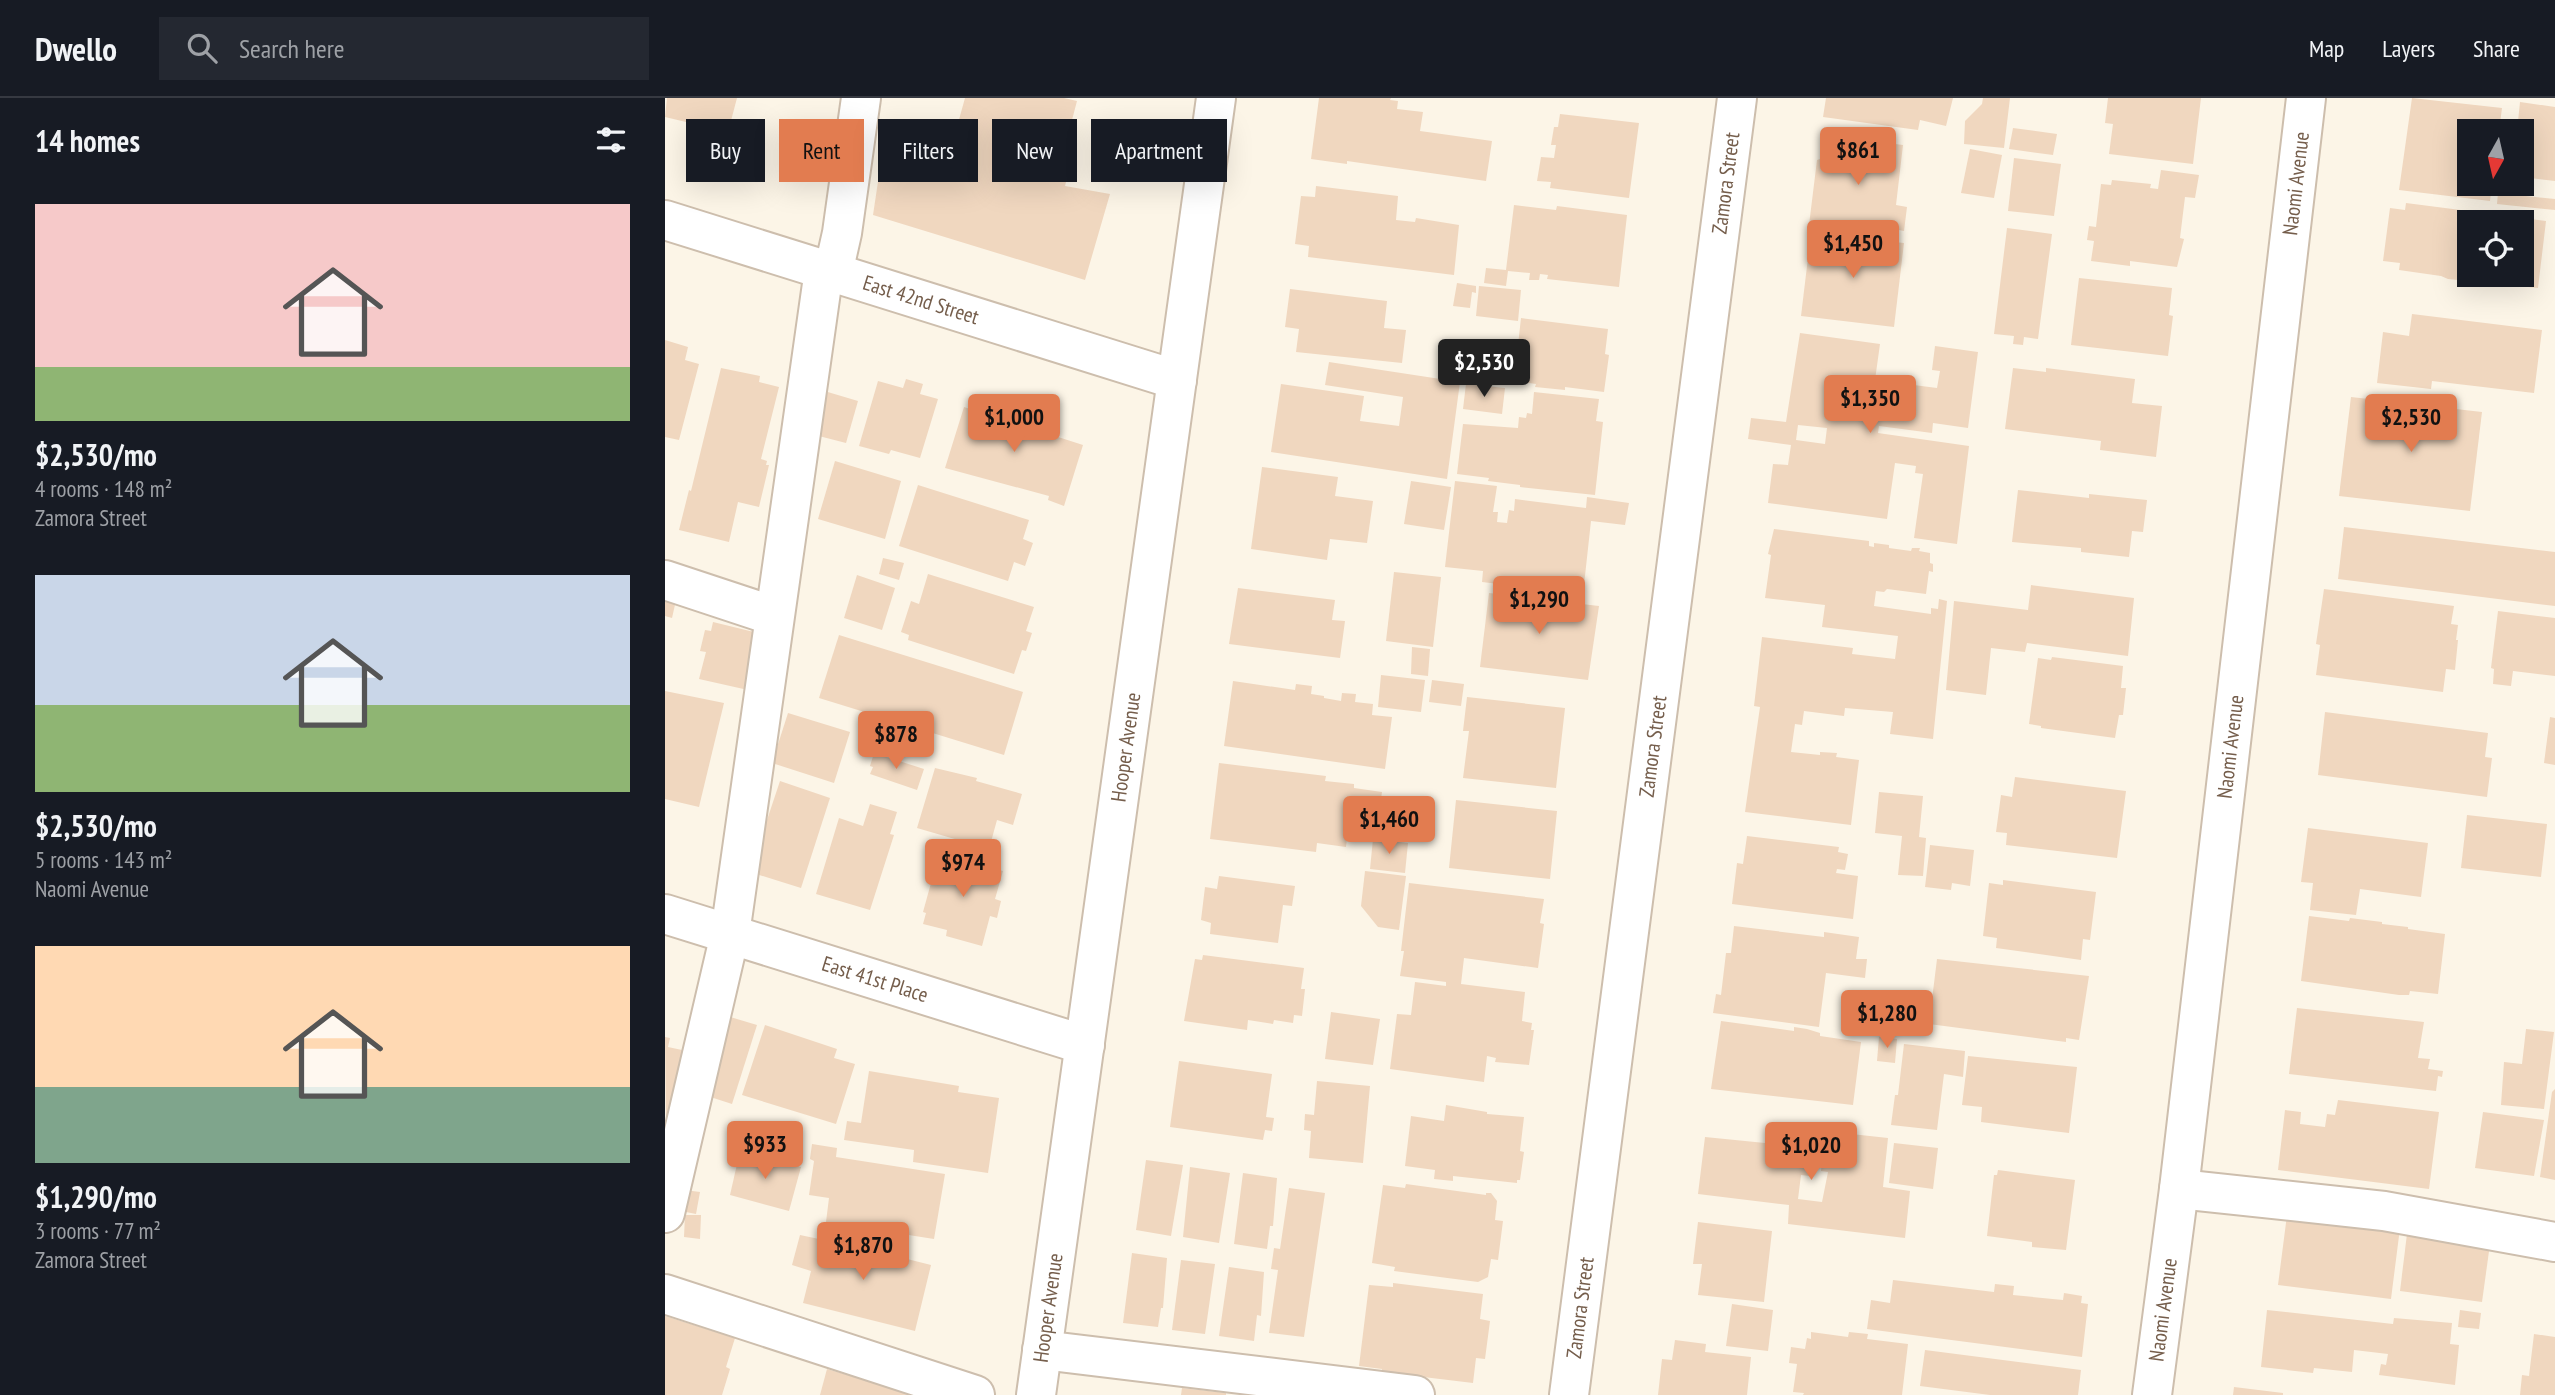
<!DOCTYPE html>
<meta charset="utf-8">
<style>
:root{--surface:#171b24;--page:#242831;--text:#f1f3f6;--muted:#9ea1a6;--line:#363941;--accent:#e27c50}
body{margin:0;font-family:"PT Sans Narrow",sans-serif;background:var(--page);color:var(--text);height:100vh;display:flex;flex-direction:column;font-size:26px;white-space:nowrap}
*{box-sizing:border-box;margin:0}
p{font-size:23px;color:var(--muted)}
.icon{flex:none;width:38px;height:38px;fill:none;stroke:currentColor;stroke-width:2;stroke-linecap:round;stroke-linejoin:round}
.map{position:relative;flex:1;overflow:hidden}
.details{display:flex;flex-direction:column;background:var(--surface);width:665px}
.details>*{flex:none}
.top-card{position:absolute;left:21px;top:21px;width:665px;height:63px;display:flex;gap:14px}
.needle{width:46px;rotate:188deg}
.buttons{position:absolute;left:1792px;top:21px;display:grid;gap:14px}
.buttons a{display:grid;place-items:center;width:77px;height:77px;border-radius:0px;background:var(--surface);box-shadow:0 7px 28px #0002;font-size:35px}
.price{position:absolute;translate:-50% -60px;padding:0 16px;border-radius:7px;background:var(--accent);color:#111;font-size:23px;line-height:46px;filter:drop-shadow(0 2px 4px #0008)}
.price::after{content:'';position:absolute;left:50%;top:42px;width:21px;height:16px;margin-left:-10px;background:inherit;clip-path:polygon(0 0,100% 0,50% 100%)}
.price.active{background:#222;color:#fff}
ul{padding:0;list-style:none}
li{display:grid;align-content:center;gap:14px;height:371px;padding:0 35px}
li span{display:grid;place-items:center;height:217px;border-radius:0px;color:#555}
li>.icon{margin-inline-start:auto}
span .icon{width:126px;height:126px;fill:#fffc;stroke-width:1}
li b{font-size:30px}
h2{display:flex;justify-content:space-between;align-items:center;height:84px;padding:0 35px;font-size:30px}
.tag{padding:0 24px;border-radius:0px;background:var(--surface);box-shadow:0 7px 28px #0002;font-size:24px;line-height:63px}
.tag.active{background:var(--accent);color:#111}
header{display:flex;align-items:center;gap:42px;box-sizing:border-box;height:98px;padding:0 35px;background:var(--surface);border-bottom:2px solid var(--line)}
header strong{font-size:33px}
nav{display:flex;gap:38px;margin-inline-start:auto;font-size:24px}
.search{width:490px;height:63px;background:var(--page);display:flex;align-items:center;gap:18px;box-sizing:border-box;padding:0 24px;border-radius:0px;color:var(--muted);font-size:26px}
main{display:flex;flex:1;min-height:0}
.map>svg:first-child{display:block}
</style>
<header>
<strong>Dwello</strong>
<div class="search"><svg class="icon" aria-label="search" viewBox="0 0 24 24"><circle cx="10" cy="10" r="6"/><path d="M15 15l6 6"/></svg>Search here</div>
<nav><a>Map</a><a>Layers</a><a>Share</a></nav>
</header>
<main>
<section class="details">
<h2>14 homes<svg class="icon" aria-label="filters" viewBox="0 0 24 24"><path d="M4 7h16M4 17h16"/><circle cx="9" cy="7" r="2"/><circle cx="15" cy="17" r="2"/></svg></h2>
<ul>
<li><span style="background:linear-gradient(#f6c9c9 75%,#8fb573 0)"><svg class="icon" aria-label="home" viewBox="0 0 24 24"><path d="M3 11l9-7 9 7M6 9v11h12V9"/></svg></span><div><b>$2,530/mo</b><p>4 rooms · 148 m²</p><p>Zamora Street</p></div></li>
<li><span style="background:linear-gradient(#c9d6e8 60%,#8fb573 0)"><svg class="icon" aria-label="home" viewBox="0 0 24 24"><path d="M3 11l9-7 9 7M6 9v11h12V9"/></svg></span><div><b>$2,530/mo</b><p>5 rooms · 143 m²</p><p>Naomi Avenue</p></div></li>
<li><span style="background:linear-gradient(#ffd9b3 65%,#7fa58c 0)"><svg class="icon" aria-label="home" viewBox="0 0 24 24"><path d="M3 11l9-7 9 7M6 9v11h12V9"/></svg></span><div><b>$1,290/mo</b><p>3 rooms · 77 m²</p><p>Zamora Street</p></div></li>
</ul>
</section>
<div class="map">
<svg width="1890" height="1297" viewBox="0 0 1890 1297">
<rect width="100%" height="100%" fill="#fcf5e7"/>
<!-- building -->
<g fill="#f0d7bf" fill-rule="evenodd">
<path d="M2,0H72L63,34L0,19Z"/>
<path d="M300,0H399L412,3L402,41L411,44L400,88L445,96L420,182L208,117L220,37L285,54Z"/>
<path d="M654,0H726L725,2L733,3L732,11L758,14L755,33L827,43L821,83L682,63V66L646,61Z"/>
<path d="M1161,0H1288L1281,28L1255,22L1253,32L1158,19Z"/>
<path d="M1318,0H1345L1339,50L1299,46L1300,23L1317,6Z"/>
<path d="M1443,0H1536L1528,66L1444,56L1448,26L1440,25Z"/>
<path d="M1747,0L1837,10L1834,33H1804V86H1827L1825,103L1734,92Z"/>
<path d="M1855,4L1890,9V83L1858,79L1863,40H1857V33H1852Z"/>
<path d="M895,16L974,25L964,100L885,90L886,84L872,83L876,59L889,60L891,47H886L889,29H893Z"/>
<path d="M1348,30L1392,36L1388,57L1344,51Z"/>
<path d="M1159,37L1238,47L1231,107L1242,109L1239,133L1228,131V138L1144,127L1152,62L1155,61Z"/>
<path d="M1305,51L1337,57L1329,100L1296,95Z"/>
<path d="M1349,60L1396,66L1389,118L1343,113Z"/>
<path d="M1496,72L1534,77L1530,100L1520,99L1515,140L1519,141L1512,169L1465,163V168L1426,163L1429,143L1422,142L1424,128L1431,129L1436,86L1446,87L1447,82L1486,86L1485,90L1493,91Z"/>
<path d="M651,88L733,98L731,122L750,124L751,120L794,127L789,177L643,159L644,148L630,146L636,98L650,99Z"/>
<path d="M1833,95L1890,101V112L1832,106Z"/>
<path d="M1741,105L1881,123L1873,190L1783,181L1776,178L1734,172L1735,165L1718,163L1725,110L1740,112ZM1804,124H1857V177H1804Z"/>
<path d="M849,107L891,112L892,108L962,117L954,189L882,181L883,177L875,176L874,182H864L865,175L843,173L841,188L819,185L821,170L841,172Z"/>
<path d="M1342,130L1387,136L1373,241L1359,239L1358,247L1348,246L1349,238L1329,236Z"/>
<path d="M1146,135L1239,145L1229,229L1136,218Z"/>
<path d="M1414,180L1507,190L1504,217L1508,218L1503,258L1406,247Z"/>
<path d="M792,185L811,188V195L807,194L805,210L788,208Z"/>
<path d="M814,188L856,192L853,223L811,218Z"/>
<path d="M625,191L722,203L719,230L741,232L737,265L631,254L634,231L620,229Z"/>
<path d="M1747,216L1877,232L1869,295L1767,283L1766,291L1712,285L1718,234L1744,238Z"/>
<path d="M856,220L943,231L940,256L944,257L939,294L900,289V292L870,289L871,286L849,283Z"/>
<path d="M1135,235L1215,246L1210,282L1272,290L1275,273L1267,272L1270,248L1313,254L1303,330L1268,325L1267,335L1214,328L1213,335L1304,348L1292,446L1249,440L1258,376L1250,375L1251,368L1230,365L1222,421L1103,405L1108,366L1123,367L1126,347L1083,341L1086,320L1121,324ZM1133,327L1162,330L1160,346L1131,342Z"/>
<path d="M0,242L23,249L20,262L34,266L14,342L0,339Z"/>
<path d="M664,264L795,284L782,381L606,354L616,286L699,298L695,323L734,328L738,299L660,287Z"/>
<path d="M56,270L95,278L94,284L114,289L96,361L102,363L101,367H104L94,409L73,404L64,444L14,432L24,392L26,393Z"/>
<path d="M1348,270L1381,274V270L1470,281L1467,305L1497,308L1491,359L1435,352L1436,343L1340,331Z"/>
<path d="M241,281L258,286L255,296L273,301L255,360L226,352L224,356L194,348L213,283L238,290Z"/>
<path d="M801,286L840,290L837,316L798,311Z"/>
<path d="M156,292L193,303L181,345L150,337Z"/>
<path d="M869,294L934,301L931,323L938,324L930,397L855,389V387L823,383L824,380L792,376L798,326L853,330L854,319L861,320L862,315L867,316Z"/>
<path d="M1686,299L1817,314L1805,413L1674,398Z"/>
<path d="M299,309L327,318L330,309L343,312L340,322L376,333L379,324L393,328L390,338L418,347L399,408L383,402L384,398L280,370Z"/>
<path d="M170,363L236,383L220,441L153,421Z"/>
<path d="M597,369L673,379L670,398L708,403L702,445L665,441L662,462L586,451Z"/>
<path d="M746,383L786,389L779,432L739,426Z"/>
<path d="M790,383L832,388L828,414H833L832,424L842,425L844,412L849,413L850,401L921,410L922,399L964,405L960,427L926,423L918,496L817,484L818,473L780,469Z"/>
<path d="M253,387L364,422L358,441L368,445L360,468L349,464L343,483L234,448Z"/>
<path d="M1353,392L1424,400V396L1482,402L1478,434L1467,433L1464,459L1416,454V450L1347,444Z"/>
<path d="M1679,429L1890,454V508L1673,481Z"/>
<path d="M1109,431L1204,443V448L1209,449V445L1224,447V450L1246,453L1247,450H1255L1254,453L1265,455V465L1268,466V474L1264,473L1261,496L1222,491L1219,494L1211,493L1209,508L1266,516V510L1273,511L1274,501L1282,503L1268,641L1225,636L1228,614L1180,610L1179,618L1139,613L1137,627L1130,626L1126,654L1155,657V654L1172,655L1171,659L1194,662L1186,727L1080,714L1095,609L1089,608L1097,539L1188,550L1187,556L1230,561L1233,538L1157,529L1160,507L1100,500L1106,457L1103,456Z"/>
<path d="M218,460L239,465L234,482L214,476Z"/>
<path d="M729,474L776,479L768,549L721,543Z"/>
<path d="M263,476L369,509L361,533L367,535L361,553L357,552L349,576L243,542L244,537L236,534L246,503L254,506Z"/>
<path d="M192,477L230,490L217,532L179,520Z"/>
<path d="M1366,487L1469,500L1463,558L1362,545L1360,554L1326,550L1321,597L1281,592L1289,503L1363,512Z"/>
<path d="M573,490L670,502L667,522L680,523L675,560L564,546Z"/>
<path d="M1659,491L1789,508L1786,526L1793,527L1791,542H1793L1790,572L1781,571L1778,594L1651,577L1655,547L1651,546Z"/>
<path d="M0,495L12,498L7,520L0,518Z"/>
<path d="M824,495L934,508L923,582L815,569Z"/>
<path d="M1833,513L1890,520V578L1848,573L1846,588L1828,586L1829,571L1826,570Z"/>
<path d="M48,524L97,536L83,592L34,581L41,554L35,553L40,532L46,533Z"/>
<path d="M174,537L358,594L339,657L154,600Z"/>
<path d="M747,549L765,551L763,578L746,576Z"/>
<path d="M1387,559L1458,568L1456,590H1461L1458,617H1454L1450,640L1376,630V628L1364,626L1373,560L1386,562Z"/>
<path d="M716,577L760,582L756,614L713,609Z"/>
<path d="M767,582L799,586L796,608L764,604Z"/>
<path d="M568,583L630,592L631,586L647,588L646,596L659,598V600L676,603L677,595L691,596L690,604L708,606L707,617L727,619L720,671L559,648Z"/>
<path d="M0,593L59,605L34,709L0,701Z"/>
<path d="M802,599L900,610L891,690L798,680L804,633H798Z"/>
<path d="M1660,614L1823,635L1820,659L1827,660L1822,699L1653,677Z"/>
<path d="M123,615L185,634L169,685L107,665Z"/>
<path d="M1885,619L1890,620V667L1879,665Z"/>
<path d="M209,655L259,671L252,692L205,676L208,669L205,668Z"/>
<path d="M554,665L661,678L660,683L689,686V690L717,694L713,723L700,727L684,725L681,749L652,745L651,754L545,741Z"/>
<path d="M270,670L312,680L311,683L357,696L348,727L332,722L324,751L252,730Z"/>
<path d="M1350,679L1461,693L1452,760L1341,747L1342,735L1331,734L1336,697L1347,699Z"/>
<path d="M115,683L165,700L136,790L91,776L93,749Z"/>
<path d="M1214,694L1258,698L1254,739L1261,740L1258,778L1233,777L1237,738L1210,735Z"/>
<path d="M791,702L892,713L885,781L784,770Z"/>
<path d="M205,706L232,714L225,736L229,737L205,812L151,796L174,720L198,728Z"/>
<path d="M1802,717L1882,726L1876,779L1796,770Z"/>
<path d="M1643,730L1763,745L1756,799L1695,791L1691,817L1645,812L1648,785L1636,784Z"/>
<path d="M1082,738L1174,749L1173,754L1183,756L1180,772L1172,771L1171,775L1193,778L1188,821L1067,806L1072,765L1078,766Z"/>
<path d="M708,741L743,745L740,775L705,771Z"/>
<path d="M1265,747L1309,752L1305,788L1287,785L1286,792L1260,789Z"/>
<path d="M274,756L338,773L330,801L336,803L332,820L325,818L317,848L281,838L282,832L258,826L261,815L258,814Z"/>
<path d="M700,773L741,778L734,832L713,829L696,808Z"/>
<path d="M554,778L630,788L627,808L618,807L613,845L545,836L546,825L536,822L540,789L552,791Z"/>
<path d="M1338,782L1431,794L1425,842L1418,841L1416,862L1331,850L1332,840L1318,838L1324,785L1338,787Z"/>
<path d="M744,785L879,801L875,825L879,826L873,870L799,860L796,886L860,894L857,923L867,925L866,932H869L864,967L830,964L831,960L822,958L819,984L725,971L732,916L746,917L750,884L781,888V884L735,878L739,853H736Z"/>
<path d="M1644,818L1684,823L1685,820L1717,824V826L1743,829V831L1780,836L1773,896L1745,893L1744,897H1734L1636,883Z"/>
<path d="M1069,828L1159,839V834L1194,839L1191,861H1202L1200,880L1161,875L1154,929L1048,915L1051,896L1056,897L1061,855H1066Z"/>
<path d="M538,857L639,870L636,891H640L637,918L629,917L628,925L609,922L608,926L583,922L582,932L519,923L530,861L537,862Z"/>
<path d="M1272,861L1424,878L1414,942L1401,940V944L1264,926Z"/>
<path d="M1180,898L1237,905L1233,937L1176,933Z"/>
<path d="M1632,910L1759,924L1753,960L1765,961L1763,971L1778,973L1777,979L1773,978L1771,993L1624,976Z"/>
<path d="M666,914L715,921L708,967L660,961Z"/>
<path d="M52,915L92,927L67,1006L30,994Z"/>
<path d="M1056,923L1129,933V929L1142,931L1155,935V938L1196,944L1188,1007L1046,991Z"/>
<path d="M100,927L172,951L169,960L190,966L171,1026L77,997Z"/>
<path d="M1861,931L1889,934L1879,1011L1836,1007L1839,964L1857,966Z"/>
<path d="M0,939L5,940L3,949L17,952L1,1022Z"/>
<path d="M1214,939L1232,941L1230,965L1212,963Z"/>
<path d="M1239,946L1300,953L1298,979L1279,976L1272,1032L1226,1027L1230,997H1233Z"/>
<path d="M1303,958L1412,969L1404,1035L1316,1024L1317,1009L1297,1007Z"/>
<path d="M514,963L607,976L601,1019L609,1020L607,1033L600,1032L598,1042L505,1029Z"/>
<path d="M204,973L294,988L293,994L334,1000L323,1075L248,1064L249,1052L179,1042L182,1023L196,1025Z"/>
<path d="M652,983L705,988L698,1065L644,1060L646,1033L639,1032L640,1016L649,1017Z"/>
<path d="M1890,991V1082L1875,1079L1887,994Z"/>
<path d="M1673,1002L1774,1014L1764,1091L1613,1072L1620,1012L1636,1014L1635,1026L1660,1029L1662,1016L1670,1017Z"/>
<path d="M781,1007L822,1014V1016L859,1019L855,1053L859,1054L855,1082H852V1085L788,1078V1083L769,1081L770,1072L740,1068L746,1018L779,1023Z"/>
<path d="M1818,1014L1879,1022L1869,1078L1810,1070Z"/>
<path d="M1168,1034L1223,1040L1218,1089L1245,1093L1240,1140L1123,1126L1124,1107L1033,1096L1040,1039L1149,1050L1145,1078L1136,1077L1133,1101L1157,1104L1163,1074L1156,1073L1157,1061L1165,1062Z"/>
<path d="M1229,1045L1273,1050L1268,1091L1224,1085Z"/>
<path d="M147,1046L172,1050L171,1059L280,1076L269,1141L161,1124L164,1100L144,1097L149,1063L145,1061Z"/>
<path d="M75,1053L136,1069L124,1113L65,1097Z"/>
<path d="M481,1062L518,1067L506,1138L471,1132Z"/>
<path d="M525,1069L565,1075L554,1145L518,1139Z"/>
<path d="M1333,1072L1410,1082L1401,1152L1367,1149V1144L1322,1138L1329,1077H1332Z"/>
<path d="M578,1075L612,1080L608,1128H605L602,1151L569,1146Z"/>
<path d="M741,1086L821,1097V1095H826L832,1103L830,1122L838,1123L833,1162L826,1161L823,1179L813,1184L729,1173L730,1169L707,1165L718,1087L740,1090Z"/>
<path d="M624,1090L660,1095L639,1239L604,1235L613,1172L606,1171L609,1150L615,1151Z"/>
<path d="M20,1092L35,1094L31,1116L16,1113Z"/>
<path d="M20,1117H36L35,1141L19,1139Z"/>
<path d="M1622,1117L1705,1121L1704,1131L1724,1133L1735,1130L1726,1201L1613,1187Z"/>
<path d="M1033,1124L1107,1133L1099,1204L1033,1197L1037,1166H1028Z"/>
<path d="M1742,1136L1825,1146L1817,1204L1735,1193Z"/>
<path d="M135,1137L154,1141L155,1139L266,1167L250,1233L138,1205L146,1173L127,1167Z"/>
<path d="M467,1155L502,1160L498,1210H496L493,1229L458,1225Z"/>
<path d="M516,1162L550,1166L540,1236L507,1232Z"/>
<path d="M564,1169L599,1174L596,1218L592,1217L589,1243L554,1238Z"/>
<path d="M1228,1182L1329,1194L1330,1186L1349,1188L1348,1197L1398,1202L1399,1195L1417,1198L1416,1205L1423,1206L1417,1259L1202,1231L1206,1202L1225,1205Z"/>
<path d="M728,1185L818,1196L815,1221L825,1223L820,1261L811,1260L808,1285L717,1274V1271L694,1268L704,1187L728,1189Z"/>
<path d="M1067,1206L1108,1212L1103,1253L1061,1248Z"/>
<path d="M1602,1212L1728,1226L1729,1220L1787,1225L1785,1246L1794,1247L1790,1287L1714,1277L1716,1266L1721,1267L1723,1256L1689,1252L1687,1274L1649,1270L1648,1275L1596,1269Z"/>
<path d="M1795,1212L1816,1215L1814,1231L1793,1229Z"/>
<path d="M0,1218L70,1240L61,1269L65,1271L57,1297H0Z"/>
<path d="M1146,1234L1183,1239L1184,1234L1203,1236L1202,1241L1243,1246L1237,1297H1138L1139,1295L1128,1294L1132,1266L1124,1265L1126,1249L1140,1251L1142,1240L1146,1241Z"/>
<path d="M1869,1236L1890,1239V1297H1855L1857,1277L1864,1278Z"/>
<path d="M1010,1242L1041,1246L1040,1254L1086,1259L1082,1297H993L997,1261L1007,1262Z"/>
<path d="M1260,1252L1416,1272L1413,1297H1325L1255,1288Z"/>
<path d="M162,1271L247,1296V1297H155Z"/>
<path d="M1569,1289L1618,1295V1297H1568Z"/>
<path d="M517,1290L561,1295V1297H516Z"/>
</g>
<g fill="none" stroke-linecap="round" stroke-linejoin="round">
<defs>
<g id="minor">
<path id="s1" d="M0,122L512,282"/>
<path d="M168,175L177,135L196,0"/>
<path d="M0,482L109,518"/>
<path id="s2" d="M0,816L420,947"/>
<path d="M1514,1091L1719,1113L1890,1144"/>
<path d="M0,1115L65,836L159,172"/>
<path d="M0,1196L310,1297"/>
<path d="M377,1252L750,1297"/>
<path id="s3" d="M371,1297L551,0"/>
<path id="s4" d="M904,1297L1072,0"/>
<path id="s5" d="M1487,1297L1514,1091L1641,0"/>
</g>
</defs>
<!-- minor casing -->
<use href="#minor" stroke="#cdbead" stroke-width="42"/>
<!-- minor -->
<use href="#minor" stroke="#fff" stroke-width="38"/>
</g>
<g text-anchor="middle" stroke-width="5" stroke-linejoin="round" paint-order="stroke">
<!-- street labels -->
<g font-size="21" fill="#755e4c" stroke="#fef9ed">
<text dy="7" stroke="none"><textPath href="#s5" startOffset="1220">Naomi Avenue</textPath></text>
<text dy="7" stroke="none"><textPath href="#s4" startOffset="1222">Zamora Street</textPath></text>
<text dy="7" stroke="none"><textPath href="#s1" startOffset="268">East 42nd Street</textPath></text>
<text dy="7" stroke="none"><textPath href="#s3" startOffset="654">Hooper Avenue</textPath></text>
<text dy="7" stroke="none"><textPath href="#s4" startOffset="654">Zamora Street</textPath></text>
<text dy="7" stroke="none"><textPath href="#s5" startOffset="653">Naomi Avenue</textPath></text>
<text dy="7" stroke="none"><textPath href="#s2" startOffset="220">East 41st Place</textPath></text>
<text dy="7" stroke="none"><textPath href="#s3" startOffset="88">Hooper Avenue</textPath></text>
<text dy="7" stroke="none"><textPath href="#s4" startOffset="88">Zamora Street</textPath></text>
<text dy="7" stroke="none"><textPath href="#s5" startOffset="86">Naomi Avenue</textPath></text>
</g>
</g>
</svg>
<div class="buttons">
<a><svg class="needle" viewBox="-14 -14 28 28"><path d="M0-13l5 13h-10z" fill="#e53935"/><path d="M0 13l5-13h-10z" fill="#9ea1a6"/></svg></a>
<a><svg class="icon" aria-label="locate" viewBox="0 0 24 24"><circle cx="12" cy="12" r="6"/><path d="M12 2v4M12 18v4M2 12h4M18 12h4"/></svg></a>
</div>
<b class="price" style="left:1193px;top:89px">$861</b>
<b class="price" style="left:1188px;top:182px">$1,450</b>
<b class="price active" style="left:819px;top:301px">$2,530</b>
<b class="price" style="left:1205px;top:337px">$1,350</b>
<b class="price" style="left:349px;top:356px">$1,000</b>
<b class="price" style="left:1746px;top:356px">$2,530</b>
<b class="price" style="left:874px;top:538px">$1,290</b>
<b class="price" style="left:231px;top:673px">$878</b>
<b class="price" style="left:724px;top:758px">$1,460</b>
<b class="price" style="left:298px;top:801px">$974</b>
<b class="price" style="left:1222px;top:952px">$1,280</b>
<b class="price" style="left:100px;top:1083px">$933</b>
<b class="price" style="left:1146px;top:1084px">$1,020</b>
<b class="price" style="left:198px;top:1184px">$1,870</b>
<div class="top-card">
<a class="tag">Buy</a>
<a class="tag active">Rent</a>
<a class="tag">Filters</a>
<a class="tag">New</a>
<a class="tag">Apartment</a>
</div>
</div>
</main>
